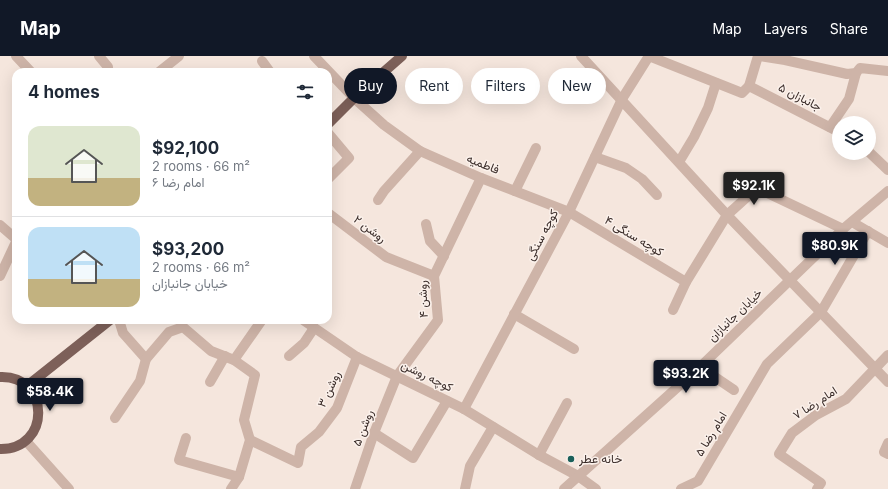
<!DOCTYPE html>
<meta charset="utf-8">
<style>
:root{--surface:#fff;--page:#f2f2f3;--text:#1f2937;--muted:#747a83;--line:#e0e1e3;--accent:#111827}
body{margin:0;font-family:Inter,Vazirmatn,sans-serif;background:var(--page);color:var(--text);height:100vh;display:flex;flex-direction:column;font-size:15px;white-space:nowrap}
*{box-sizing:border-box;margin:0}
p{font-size:13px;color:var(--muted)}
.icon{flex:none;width:22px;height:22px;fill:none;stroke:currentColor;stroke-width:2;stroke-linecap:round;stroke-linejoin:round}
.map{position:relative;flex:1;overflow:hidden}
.side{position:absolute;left:12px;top:12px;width:320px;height:256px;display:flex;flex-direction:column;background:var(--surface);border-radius:12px;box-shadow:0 4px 16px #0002}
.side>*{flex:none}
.banner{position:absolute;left:344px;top:12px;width:380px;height:36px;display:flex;gap:8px}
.tools{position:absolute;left:832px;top:60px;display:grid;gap:8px}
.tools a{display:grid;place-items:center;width:44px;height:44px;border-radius:50%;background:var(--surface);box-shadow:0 4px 16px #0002;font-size:20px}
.price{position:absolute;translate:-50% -34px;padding:0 9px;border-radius:4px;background:var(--accent);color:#fff;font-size:13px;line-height:26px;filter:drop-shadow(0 1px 2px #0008)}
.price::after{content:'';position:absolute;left:50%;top:24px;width:12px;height:9px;margin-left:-6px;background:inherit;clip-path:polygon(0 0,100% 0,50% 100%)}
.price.current{background:#222;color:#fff}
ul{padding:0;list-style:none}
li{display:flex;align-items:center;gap:12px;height:100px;padding:0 16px}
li+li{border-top:1px solid var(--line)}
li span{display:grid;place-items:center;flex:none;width:112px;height:80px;border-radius:12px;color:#555}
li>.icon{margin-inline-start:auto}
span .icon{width:48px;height:48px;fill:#fffc;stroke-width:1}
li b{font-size:17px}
h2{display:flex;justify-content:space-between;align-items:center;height:48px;padding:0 16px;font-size:17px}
.pill{padding:0 14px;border-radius:18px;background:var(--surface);box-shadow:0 4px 16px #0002;font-size:14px;line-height:36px}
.pill.current{background:var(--accent);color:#fff}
header{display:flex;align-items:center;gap:24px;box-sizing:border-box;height:56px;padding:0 20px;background:var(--accent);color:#fff}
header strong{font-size:19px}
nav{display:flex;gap:22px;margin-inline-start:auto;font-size:14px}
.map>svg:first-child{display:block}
</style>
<header>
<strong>Map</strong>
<nav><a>Map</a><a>Layers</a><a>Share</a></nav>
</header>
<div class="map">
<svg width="888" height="433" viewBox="0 0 888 433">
<rect width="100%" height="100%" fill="#f5e6dd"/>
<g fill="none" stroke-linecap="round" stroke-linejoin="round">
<!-- minor -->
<g stroke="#ceb4a8" stroke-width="10">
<path d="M16,0L31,16"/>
<path d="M99,0L108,11V16"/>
<path d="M314,0L354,42L384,69L420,95L481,122L569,156L686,226"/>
<path d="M581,0L727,159L888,326"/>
<path d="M649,0L742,37L749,30L758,0"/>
<path d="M759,0L785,4L847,18L856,17L860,12L888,15"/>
<path d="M262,5L270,16"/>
<path d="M159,16L179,0"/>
<path d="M749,30L839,76"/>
<path d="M830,71L849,43L856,17"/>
<path d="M328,77L349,102L328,123"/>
<path d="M869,96L888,114"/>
<path d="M595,101L626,112L642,123L657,139"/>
<path d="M679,106L694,81L708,52L716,27"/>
<path d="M515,135L536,92"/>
<path d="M378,144L384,135L420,95"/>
<path d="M328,157L386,201L434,220"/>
<path d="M852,166L888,187"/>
<path d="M426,168L430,185L444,200"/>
<path d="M0,169L16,183"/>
<path d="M0,220L16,186"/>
<path d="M673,254L686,226L727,159L757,132L843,173"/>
<path d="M514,258L574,293"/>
<path d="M119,264L123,277L146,303"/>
<path d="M303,264L357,301L464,353L539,399L578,420L596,433"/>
<path d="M289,300L304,287L314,272"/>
<path d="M234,304L262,264"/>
<path d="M700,311L734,334"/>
<path d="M210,326L225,300"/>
<path d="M464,353L569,156L622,43L649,0"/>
<path d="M115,362L140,325L146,303L169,276L183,271L211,295L234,304L255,319L244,364L250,384L239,421L231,433"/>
<path d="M374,377L413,402L447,345"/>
<path d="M186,382L179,404L239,421"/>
<path d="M250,384L298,407L301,391L319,376L337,352L357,301"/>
<path d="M26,385L69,433"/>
<path d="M888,387L884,396L888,398"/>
<path d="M539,399L567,347"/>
<path d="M355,433L374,377L397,320L438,264L434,220L481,122"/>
<path d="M465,433L470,410L493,371"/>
<path d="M564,433L700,311L843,173L888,135"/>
<path d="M681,433L698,425L767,308L821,256L868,175"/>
<path d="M817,433L821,427L779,398L792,377L816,359L846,343L888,299"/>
</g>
<!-- major -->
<g stroke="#7d6059" stroke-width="10">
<path d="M328,68L354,42L402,0"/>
<path d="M0,321C51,319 51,394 0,393"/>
<path d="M27,330L110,264"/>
</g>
</g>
<!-- markers -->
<circle fill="#1a605a" stroke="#fbf1eb" stroke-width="1.5" cx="571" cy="403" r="4"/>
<g text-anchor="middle" stroke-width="3" stroke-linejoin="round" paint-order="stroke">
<!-- street labels -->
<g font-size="12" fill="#3a2c29" stroke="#fbf1eb">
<text transform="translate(800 41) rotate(27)" y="4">جانبازان ۵</text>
<text transform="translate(483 108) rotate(22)" y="4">فاطمیه</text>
<text transform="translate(370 173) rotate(37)" y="4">روشن ۲</text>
<text transform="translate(542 179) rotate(-62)" y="4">کوچه سنگی</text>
<text transform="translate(634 180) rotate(31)" y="4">کوچه سنگی ۴</text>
<text transform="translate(423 243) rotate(-92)" y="4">روشن ۴</text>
<text transform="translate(735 259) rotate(-44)" y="4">خیابان جانبازان</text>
<text transform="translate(427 320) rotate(26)" y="4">کوچه روشن</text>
<text transform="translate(329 333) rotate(-65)" y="4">روشن ۳</text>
<text transform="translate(815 347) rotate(-33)" y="4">امام رضا ۷</text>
<text transform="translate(363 372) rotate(-69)" y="4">روشن ۵</text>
<text transform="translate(711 378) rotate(-59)" y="4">امام رضا ۵</text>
</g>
<!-- poi labels -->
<g font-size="12" fill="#3a2c29" stroke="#fbf1eb" text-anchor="start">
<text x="579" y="407">خانه عطر</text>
</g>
</g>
</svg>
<div class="tools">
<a><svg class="icon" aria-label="layers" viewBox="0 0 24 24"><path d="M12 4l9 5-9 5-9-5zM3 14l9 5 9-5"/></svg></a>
</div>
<b class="price current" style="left:754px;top:150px">$92.1K</b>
<b class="price" style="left:835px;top:210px">$80.9K</b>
<b class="price" style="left:686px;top:338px">$93.2K</b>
<b class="price" style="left:50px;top:356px">$58.4K</b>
<div class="banner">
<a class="pill current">Buy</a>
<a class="pill">Rent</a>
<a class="pill">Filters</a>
<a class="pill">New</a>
</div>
<section class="side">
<h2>4 homes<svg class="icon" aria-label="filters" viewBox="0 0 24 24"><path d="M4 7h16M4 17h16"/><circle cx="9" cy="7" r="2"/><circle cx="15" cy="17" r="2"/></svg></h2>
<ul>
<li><span style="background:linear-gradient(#dfe7d0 65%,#c2b280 0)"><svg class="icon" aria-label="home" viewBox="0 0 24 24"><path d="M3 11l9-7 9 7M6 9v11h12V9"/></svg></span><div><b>$92,100</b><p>2 rooms · 66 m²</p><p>امام رضا ۶</p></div></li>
<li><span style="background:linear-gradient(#bfe0f5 65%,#c2b280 0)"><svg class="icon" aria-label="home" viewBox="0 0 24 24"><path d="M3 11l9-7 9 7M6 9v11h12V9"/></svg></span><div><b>$93,200</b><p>2 rooms · 66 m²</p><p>خیابان جانبازان</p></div></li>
</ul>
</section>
</div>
